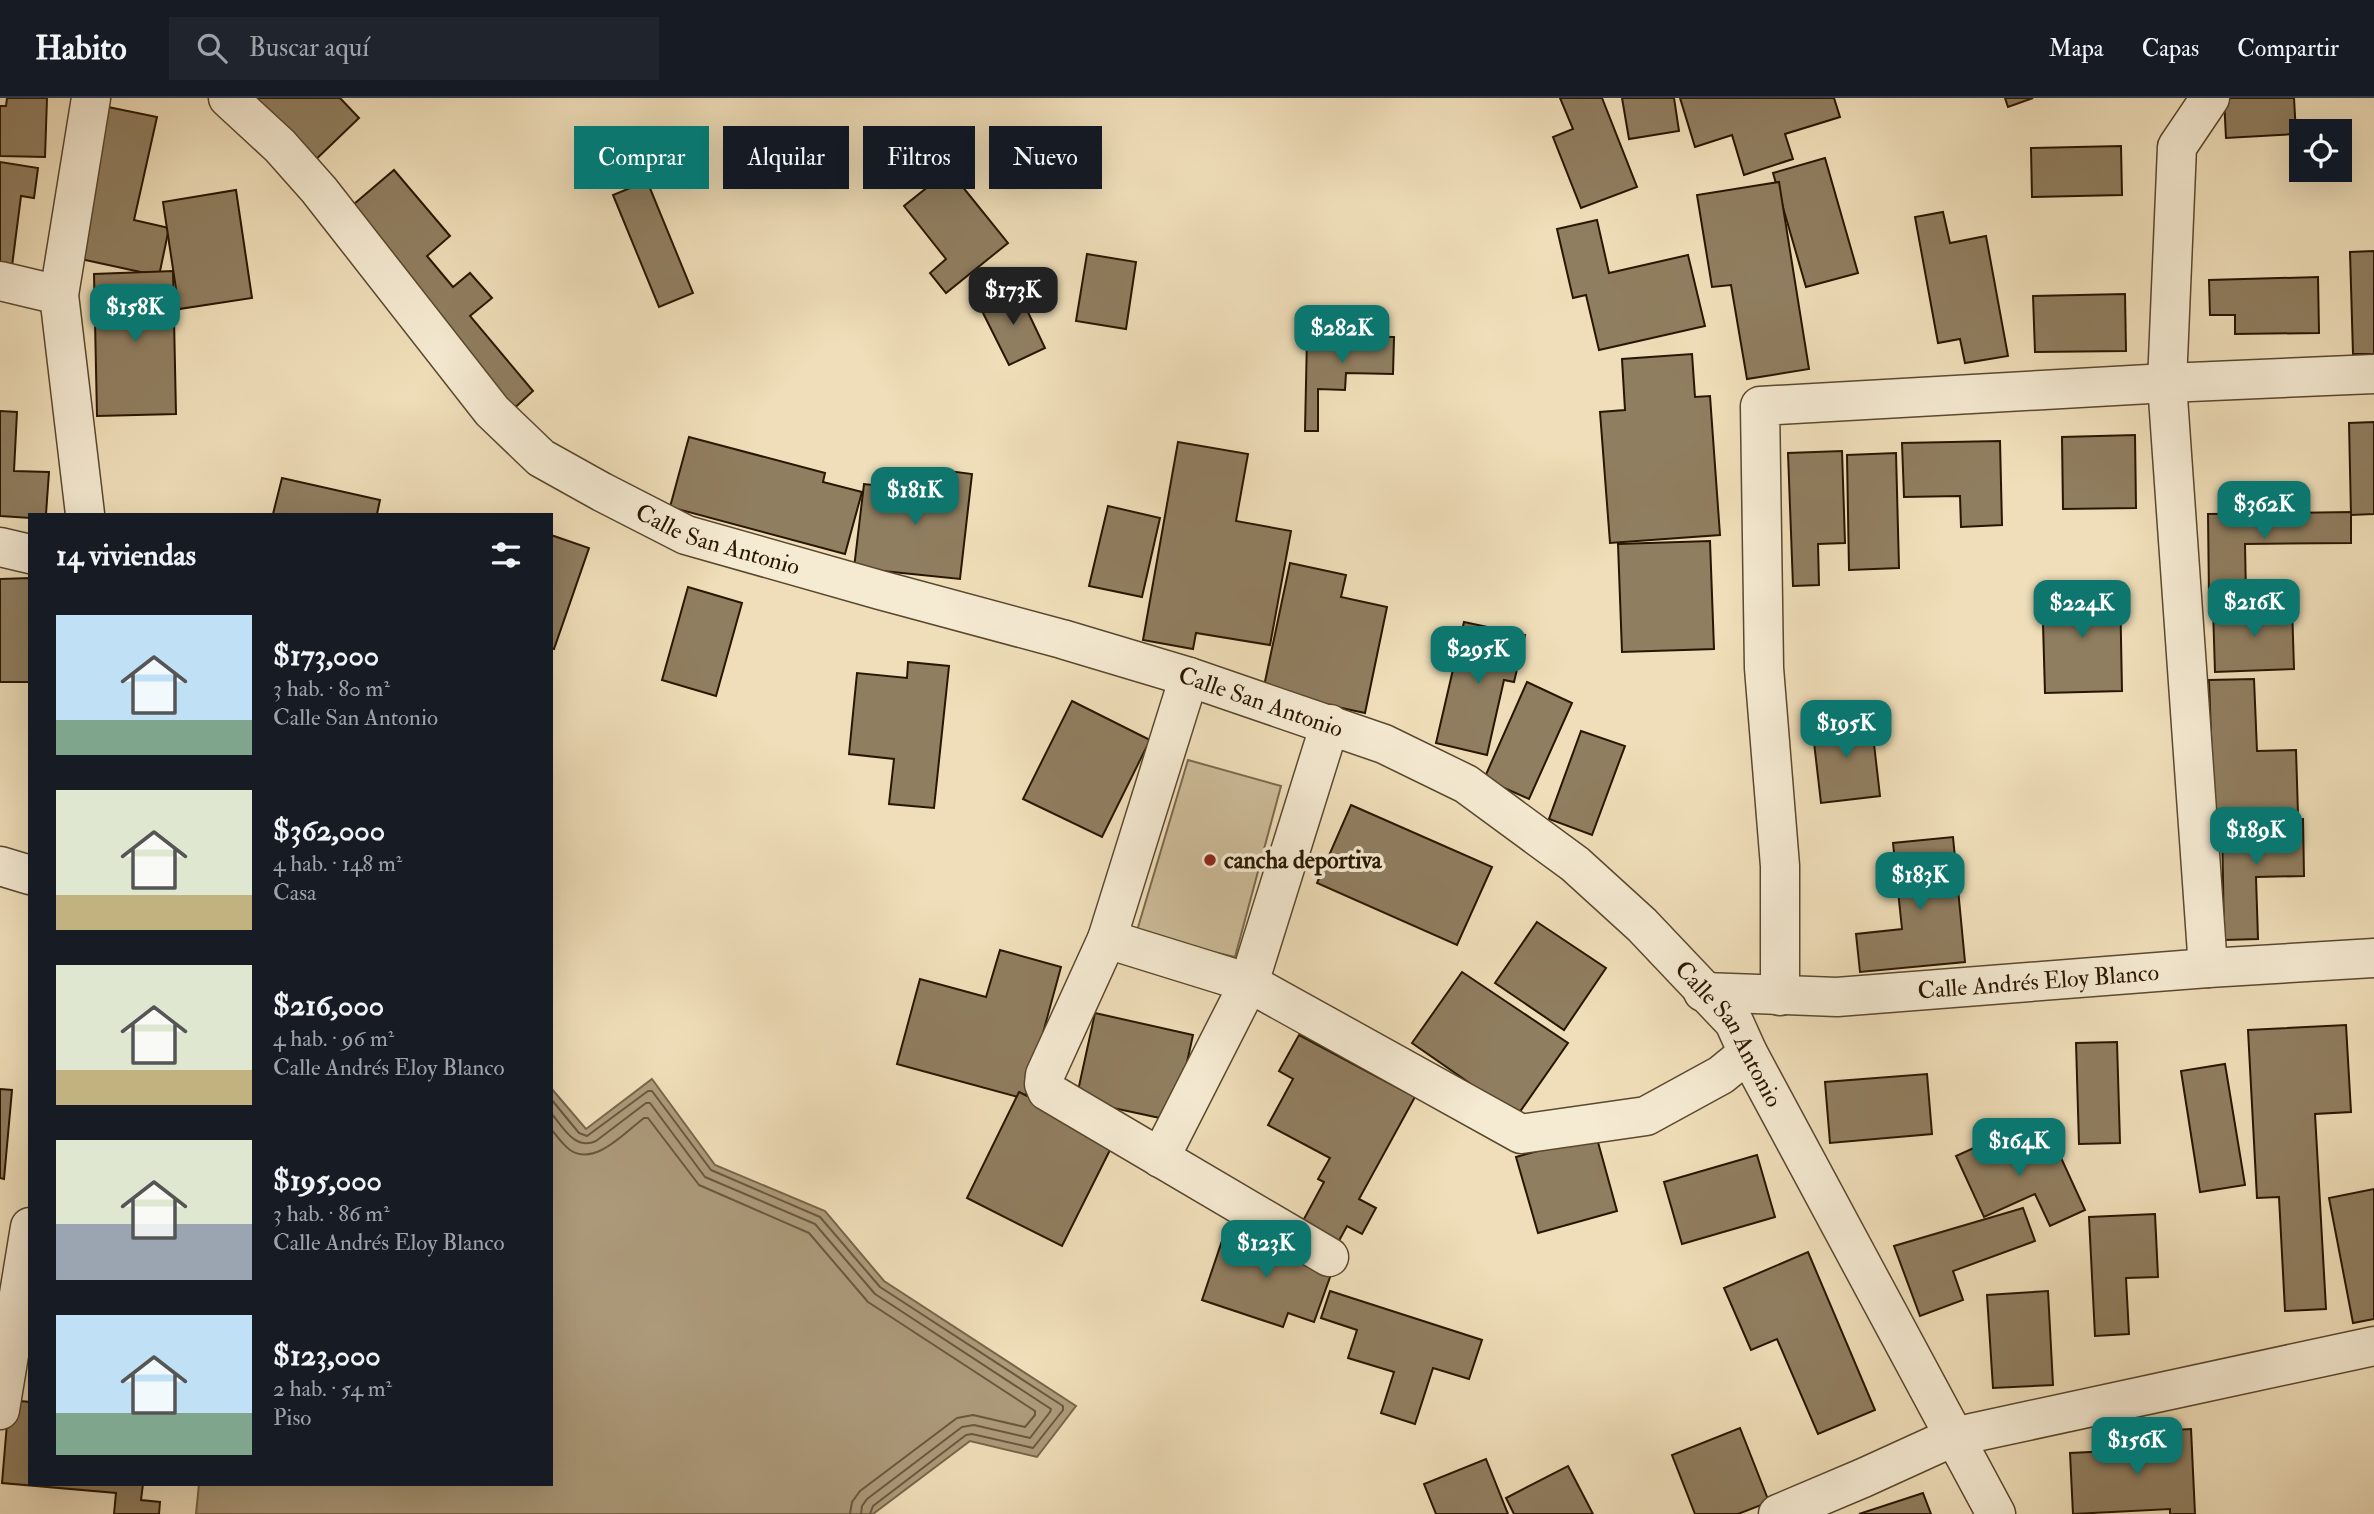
<!DOCTYPE html>
<html lang="es">
<meta charset="utf-8">
<style>
:root{--surface:#171b24;--page:#20242c;--text:#f1f3f6;--muted:#9ea1a6;--line:#363941;--accent:#0f766e}
body{margin:0;font-family:"IM FELL Double Pica",serif;background:var(--page);color:var(--text);height:100vh;display:flex;flex-direction:column;font-size:26px;white-space:nowrap}
*{box-sizing:border-box;margin:0}
p{font-size:23px;color:var(--muted)}
.icon{flex:none;width:38px;height:38px;fill:none;stroke:currentColor;stroke-width:2;stroke-linecap:round;stroke-linejoin:round}
.map{position:relative;flex:1;overflow:hidden}
.sheet{position:absolute;left:28px;top:415px;width:525px;height:973px;display:flex;flex-direction:column;background:var(--surface);border-radius:0px;box-shadow:0 7px 28px #0002}
.sheet>*{flex:none}
.top-card{position:absolute;left:574px;top:28px;width:665px;height:63px;display:flex;gap:14px}
.fabs{position:absolute;left:2289px;top:21px;display:grid;gap:14px}
.fabs a{display:grid;place-items:center;width:63px;height:63px;border-radius:0px;background:var(--surface);box-shadow:0 7px 28px #0002;font-size:35px}
.price{position:absolute;translate:-50% -60px;padding:0 16px;border-radius:14px;background:var(--accent);color:#fff;font-size:23px;line-height:46px;filter:drop-shadow(0 2px 4px #0008)}
.price::after{content:'';position:absolute;left:50%;top:42px;width:21px;height:16px;margin-left:-10px;background:inherit;clip-path:polygon(0 0,100% 0,50% 100%)}
.price.active{background:#222;color:#fff}
ul{padding:0;list-style:none}
li{display:flex;align-items:center;gap:21px;height:175px;padding:0 28px}
li span{display:grid;place-items:center;flex:none;width:196px;height:140px;border-radius:0px;color:#555}
li>.icon{margin-inline-start:auto}
span .icon{width:84px;height:84px;fill:#fffc;stroke-width:1}
li b{font-size:30px}
h2{display:flex;justify-content:space-between;align-items:center;height:84px;padding:0 28px;font-size:30px}
.tag{padding:0 24px;border-radius:0px;background:var(--surface);box-shadow:0 7px 28px #0002;font-size:24px;line-height:63px}
.tag.active{background:var(--accent);color:#fff}
header{display:flex;align-items:center;gap:42px;box-sizing:border-box;height:98px;padding:0 35px;background:var(--surface);border-bottom:2px solid var(--line)}
header strong{font-size:33px}
nav{display:flex;gap:38px;margin-inline-start:auto;font-size:24px}
.search{width:490px;height:63px;background:var(--page);display:flex;align-items:center;gap:18px;box-sizing:border-box;padding:0 24px;border-radius:0px;color:var(--muted);font-size:26px}
.map>svg:first-child{display:block}
</style>
<header>
<strong>Habito</strong>
<div class="search"><svg class="icon" aria-label="search" viewBox="0 0 24 24"><circle cx="10" cy="10" r="6"/><path d="M15 15l6 6"/></svg>Buscar aquí</div>
<nav><a>Mapa</a><a>Capas</a><a>Compartir</a></nav>
</header>
<div class="map">
<svg width="2374" height="1416" viewBox="0 0 2374 1416">
<rect width="100%" height="100%" fill="#efdeb9"/>
<filter id="stains"><feTurbulence type="fractalNoise" baseFrequency=".00286" numOctaves="4"/><feColorMatrix values="0 0 0 0 .2 0 0 0 0 .09 0 0 0 0 .02 0 0 0 .5 -.17"/></filter>
<radialGradient id="worn" r=".72"><stop offset=".6" stop-color="#630" stop-opacity="0"/><stop offset="1" stop-color="#630" stop-opacity=".3"/></radialGradient>
<!-- green -->
<path fill="#cdbc9a" stroke="#7b694d" stroke-width="2" d="M1188,662L1281,688L1235,859L1136,836Z"/>
<!-- water -->
<path fill="#ac9a7a" stroke="#786549" stroke-width="2" d="M652,981L715,1067L825,1113L884,1183L1076,1308L1037,1359L970,1343L873,1416H196L199,1386H551V990L586,1031Z"/>
<g fill="none" stroke-linecap="round" stroke-linejoin="round">
<!-- shore -->
<g stroke="#6a583d" stroke-width="2">
<path d="M551,1001L579,1035L587,1038L648,993H652L711,1072L820,1119L880,1189L1063,1308V1312L1033,1350L972,1336L966,1337L873,1408L870,1416"/>
<path d="M551,1015C563,1029 575,1053 596,1043L646,1005H650L705,1079L815,1126L875,1196L1051,1311L1050,1314L1030,1340L974,1327L962,1329L867,1401L862,1408L861,1416"/>
<path d="M551,1031C557,1038 563,1047 570,1052C595,1069 625,1034 644,1020H648L699,1087L809,1135L868,1204L1035,1313V1317L1025,1329L973,1317L957,1320L860,1393L852,1404L850,1416"/>
</g>
</g>
<!-- building -->
<g fill="#907e60" stroke="#291600" stroke-width="2">
<path d="M7,0H47L45,59L0,58V8H6Z"/>
<path d="M242,0H340L359,20L309,68Z"/>
<path d="M1560,0H1602L1637,89L1581,110L1553,39L1573,31Z"/>
<path d="M1622,0H1674L1679,33L1629,41Z"/>
<path d="M1680,0H1834L1840,19L1785,36L1793,61L1744,77L1732,37L1695,49Z"/>
<path d="M2005,0H2033L2008,9Z"/>
<path d="M2224,0H2294L2296,36L2226,40Z"/>
<path d="M108,9L157,19L134,122L169,130L159,178L76,160Z"/>
<path d="M2121,48L2122,97L2032,99L2031,50Z"/>
<path d="M1825,60L1858,175L1806,189L1773,75Z"/>
<path d="M0,64L38,70L34,100L21,98L11,176L0,174Z"/>
<path d="M394,72L450,138L427,158L453,189L470,175L492,200L470,218L533,293L509,315L341,117Z"/>
<path d="M949,72L1008,145L946,195L930,175L946,161L904,108Z"/>
<path d="M647,83L693,195L659,209L613,97Z"/>
<path d="M1779,84L1809,271L1747,281L1731,187L1712,189L1697,97Z"/>
<path d="M236,92L252,200L179,211L163,104Z"/>
<path d="M1943,114L1950,145L1986,138L2008,258L1965,265L1960,241L1938,245L1915,119Z"/>
<path d="M1597,122L1609,175L1688,157L1705,228L1599,252L1586,197L1573,200L1557,131Z"/>
<path d="M2374,153V256H2353L2350,154Z"/>
<path d="M1087,156L1136,164L1126,231L1076,223Z"/>
<path d="M173,173L176,316L97,318L94,176Z"/>
<path d="M2318,179L2319,235L2235,236V217H2210L2209,182Z"/>
<path d="M1017,191L1045,250L1009,267L980,209Z"/>
<path d="M2125,196L2126,253L2035,254L2033,198Z"/>
<path d="M1307,238L1394,239L1393,276L1346,275L1345,292L1318,291V333H1305Z"/>
<path d="M1692,256L1695,299L1710,298L1720,437L1610,445L1600,314L1625,312L1622,261Z"/>
<path d="M0,313L17,314L14,373L49,374L46,416H30V420L0,418Z"/>
<path d="M2374,324V416L2351,417L2349,325Z"/>
<path d="M2135,337L2136,410L2063,411L2062,339Z"/>
<path d="M689,339L825,375L823,384L862,394L845,456L670,409Z"/>
<path d="M2000,343L2002,427L1961,429L1960,398L1904,399L1902,345Z"/>
<path d="M1178,344L1248,356L1236,423L1291,433L1270,547L1196,535L1193,551L1143,542Z"/>
<path d="M1842,353L1845,445L1818,446L1819,487L1793,488L1788,355Z"/>
<path d="M1896,355L1899,470L1849,472L1847,357Z"/>
<path d="M933,371L972,376L960,481L854,470L864,386L931,393Z"/>
<path d="M282,380L380,402L377,416H273Z"/>
<path d="M1108,408L1160,420L1142,499L1089,488Z"/>
<path d="M2351,414V445L2245,446L2246,499H2209L2208,416Z"/>
<path d="M551,437L589,450L554,551L551,550Z"/>
<path d="M1710,443L1714,551L1622,554L1618,446Z"/>
<path d="M1290,465L1346,477L1341,499L1387,509L1365,615L1263,593Z"/>
<path d="M30,480V584H0V481Z"/>
<path d="M688,489L742,505L716,598L662,582Z"/>
<path d="M2120,489L2122,593L2045,595L2042,491Z"/>
<path d="M2292,508L2294,571L2215,574L2213,511Z"/>
<path d="M1464,524L1525,537L1514,584L1504,582L1487,657L1436,645Z"/>
<path d="M908,564L949,568L934,710L889,706L894,661L849,656L857,575L907,580Z"/>
<path d="M2254,581L2257,653L2296,652L2298,716L2214,719L2209,582Z"/>
<path d="M1527,584L1572,605L1529,701L1484,681Z"/>
<path d="M1072,603L1150,642L1102,739L1023,701Z"/>
<path d="M1871,620L1880,698L1821,705L1812,627Z"/>
<path d="M1581,633L1625,648L1592,737L1549,721Z"/>
<path d="M1351,707L1492,769L1457,847L1317,785Z"/>
<path d="M2303,721L2304,778L2256,779L2258,841L2224,842L2222,724Z"/>
<path d="M1953,739L1965,864L1860,874L1856,836L1902,831L1893,745Z"/>
<path d="M1537,824L1606,870L1564,932L1495,885Z"/>
<path d="M1000,852L1061,869L1025,1001L897,966L920,881L986,899Z"/>
<path d="M1462,874L1568,945L1517,1018L1412,945Z"/>
<path d="M1095,915L1193,937L1174,1023L1076,1002Z"/>
<path d="M2346,927L2351,1014L2315,1016L2326,1211L2285,1213L2279,1099L2257,1100L2248,932Z"/>
<path d="M1299,937L1415,999L1359,1101L1376,1110L1362,1136L1347,1128L1334,1152L1298,1132L1324,1084L1318,1081L1330,1060L1268,1027L1293,981L1279,973Z"/>
<path d="M2117,944L2120,1045L2079,1046L2076,945Z"/>
<path d="M2225,966L2245,1087L2200,1094L2181,973Z"/>
<path d="M1927,976L1932,1036L1830,1045L1825,984Z"/>
<path d="M0,991L12,992L4,1081L0,1080Z"/>
<path d="M1019,994L1064,1016L1117,1038L1062,1148L967,1100Z"/>
<path d="M2020,1029L2035,1061L2057,1051L2085,1112L2050,1128L2035,1096L1984,1119L1956,1058Z"/>
<path d="M1596,1037L1617,1113L1538,1135L1516,1059Z"/>
<path d="M1757,1057L1775,1119L1682,1146L1664,1084Z"/>
<path d="M2374,1091V1221L2353,1225L2329,1100Z"/>
<path d="M2023,1110L2035,1143L1953,1173L1963,1202L1920,1218L1894,1148Z"/>
<path d="M2155,1116L2158,1179L2126,1180L2129,1236L2095,1238L2089,1119Z"/>
<path d="M1226,1131L1334,1168L1314,1224L1288,1215L1283,1229L1202,1202Z"/>
<path d="M1808,1154L1875,1312L1818,1336L1777,1241L1751,1252L1724,1190Z"/>
<path d="M1330,1193L1482,1242L1469,1281L1433,1270L1415,1326L1381,1315L1394,1274L1348,1260L1357,1232L1321,1220Z"/>
<path d="M2048,1193L2053,1287L1993,1290L1987,1197Z"/>
<path d="M9,1302L30,1304V1386H143L141,1402L160,1404L159,1416H114L116,1395L2,1385Z"/>
<path d="M1740,1330L1769,1404L1738,1416H1695L1672,1357Z"/>
<path d="M2191,1331L2195,1416H2170V1411L2073,1416L2070,1355L2153,1351L2152,1333Z"/>
<path d="M1486,1361L1508,1416H1436L1424,1386Z"/>
<path d="M1568,1368L1593,1416H1514L1506,1400Z"/>
<path d="M1923,1395L1931,1416H1859Z"/>
</g>
<g fill="none" stroke-linecap="round" stroke-linejoin="round">
<defs>
<g id="minor">
<path id="s1" d="M228,0L280,48L319,92L492,313L541,360L602,394L686,437L880,492L1062,541L1189,579L1384,646L1466,686L1575,766L1642,827L1734,924L1748,955L1996,1416"/>
<path d="M0,183L59,197"/>
<path d="M85,416L59,197L91,0"/>
<path d="M0,449L30,456"/>
<path d="M1189,579L1107,841L1249,885L1521,1036L1646,1018L1721,977L1748,955"/>
<path d="M0,768L30,777"/>
<path d="M1107,841L1045,977L1044,986L1047,993L1329,1159"/>
<path d="M2208,870L2167,285L2177,49L2210,0"/>
<path id="s2" d="M1703,894L1837,899L2208,870L2374,860"/>
<path d="M1780,898V768L1764,570L1760,308L2167,285L2374,276"/>
<path d="M1160,1060L1249,885L1330,626"/>
<path d="M0,1312L30,1129"/>
<path d="M1778,1416L1863,1380L1953,1339L2374,1248"/>
</g>
</defs>
<!-- minor casing -->
<use href="#minor" stroke="#5a482e" stroke-width="41"/>
<!-- minor -->
<use href="#minor" stroke="#f5ead2" stroke-width="38"/>
</g>
<!-- markers -->
<circle fill="#8f2418" stroke="#f5ead2" stroke-width="2.5" cx="1210" cy="762" r="7"/>
<g text-anchor="middle" stroke-width="7" stroke-linejoin="round" paint-order="stroke">
<!-- street labels -->
<g font-size="24" fill="#291600" stroke="#f5ead2">
<text dy="8" stroke="none"><textPath href="#s1" startOffset="674">Calle San Antonio</textPath></text>
<text dy="8" stroke="none"><textPath href="#s1" startOffset="1241">Calle San Antonio</textPath></text>
<text dy="8" stroke="none"><textPath href="#s2" startOffset="336">Calle Andrés Eloy Blanco</textPath></text>
<text dy="8" stroke="none"><textPath href="#s1" startOffset="1829">Calle San Antonio</textPath></text>
</g>
<!-- poi labels -->
<g font-size="24" font-weight="bold" fill="#291600" stroke="#f5ead2" text-anchor="start">
<text x="1224" y="770">cancha deportiva</text>
</g>
</g>
<rect width="100%" height="100%" filter="url(#stains)"/>
<rect width="100%" height="100%" fill="url(#worn)"/>
</svg>
<div class="fabs">
<a><svg class="icon" aria-label="locate" viewBox="0 0 24 24"><circle cx="12" cy="12" r="6"/><path d="M12 2v4M12 18v4M2 12h4M18 12h4"/></svg></a>
</div>
<b class="price active" style="left:1013px;top:229px">$173K</b>
<b class="price" style="left:135px;top:246px">$158K</b>
<b class="price" style="left:1342px;top:267px">$282K</b>
<b class="price" style="left:915px;top:429px">$181K</b>
<b class="price" style="left:2264px;top:443px">$362K</b>
<b class="price" style="left:2254px;top:541px">$216K</b>
<b class="price" style="left:2082px;top:542px">$224K</b>
<b class="price" style="left:1478px;top:588px">$295K</b>
<b class="price" style="left:1846px;top:662px">$195K</b>
<b class="price" style="left:2256px;top:769px">$189K</b>
<b class="price" style="left:1920px;top:814px">$183K</b>
<b class="price" style="left:2019px;top:1080px">$164K</b>
<b class="price" style="left:1266px;top:1182px">$123K</b>
<b class="price" style="left:2137px;top:1379px">$156K</b>
<div class="top-card">
<a class="tag active">Comprar</a>
<a class="tag">Alquilar</a>
<a class="tag">Filtros</a>
<a class="tag">Nuevo</a>
</div>
<section class="sheet">
<h2>14 viviendas<svg class="icon" aria-label="filters" viewBox="0 0 24 24"><path d="M4 7h16M4 17h16"/><circle cx="9" cy="7" r="2"/><circle cx="15" cy="17" r="2"/></svg></h2>
<ul>
<li><span style="background:linear-gradient(#bfe0f5 75%,#7fa58c 0)"><svg class="icon" aria-label="home" viewBox="0 0 24 24"><path d="M3 11l9-7 9 7M6 9v11h12V9"/></svg></span><div><b>$173,000</b><p>3 hab. · 80 m²</p><p>Calle San Antonio</p></div></li>
<li><span style="background:linear-gradient(#dfe7d0 75%,#c2b280 0)"><svg class="icon" aria-label="home" viewBox="0 0 24 24"><path d="M3 11l9-7 9 7M6 9v11h12V9"/></svg></span><div><b>$362,000</b><p>4 hab. · 148 m²</p><p>Casa</p></div></li>
<li><span style="background:linear-gradient(#dfe7d0 75%,#c2b280 0)"><svg class="icon" aria-label="home" viewBox="0 0 24 24"><path d="M3 11l9-7 9 7M6 9v11h12V9"/></svg></span><div><b>$216,000</b><p>4 hab. · 96 m²</p><p>Calle Andrés Eloy Blanco</p></div></li>
<li><span style="background:linear-gradient(#dfe7d0 60%,#9aa5b1 0)"><svg class="icon" aria-label="home" viewBox="0 0 24 24"><path d="M3 11l9-7 9 7M6 9v11h12V9"/></svg></span><div><b>$195,000</b><p>3 hab. · 86 m²</p><p>Calle Andrés Eloy Blanco</p></div></li>
<li><span style="background:linear-gradient(#bfe0f5 70%,#7fa58c 0)"><svg class="icon" aria-label="home" viewBox="0 0 24 24"><path d="M3 11l9-7 9 7M6 9v11h12V9"/></svg></span><div><b>$123,000</b><p>2 hab. · 54 m²</p><p>Piso</p></div></li>
</ul>
</section>
</div>
